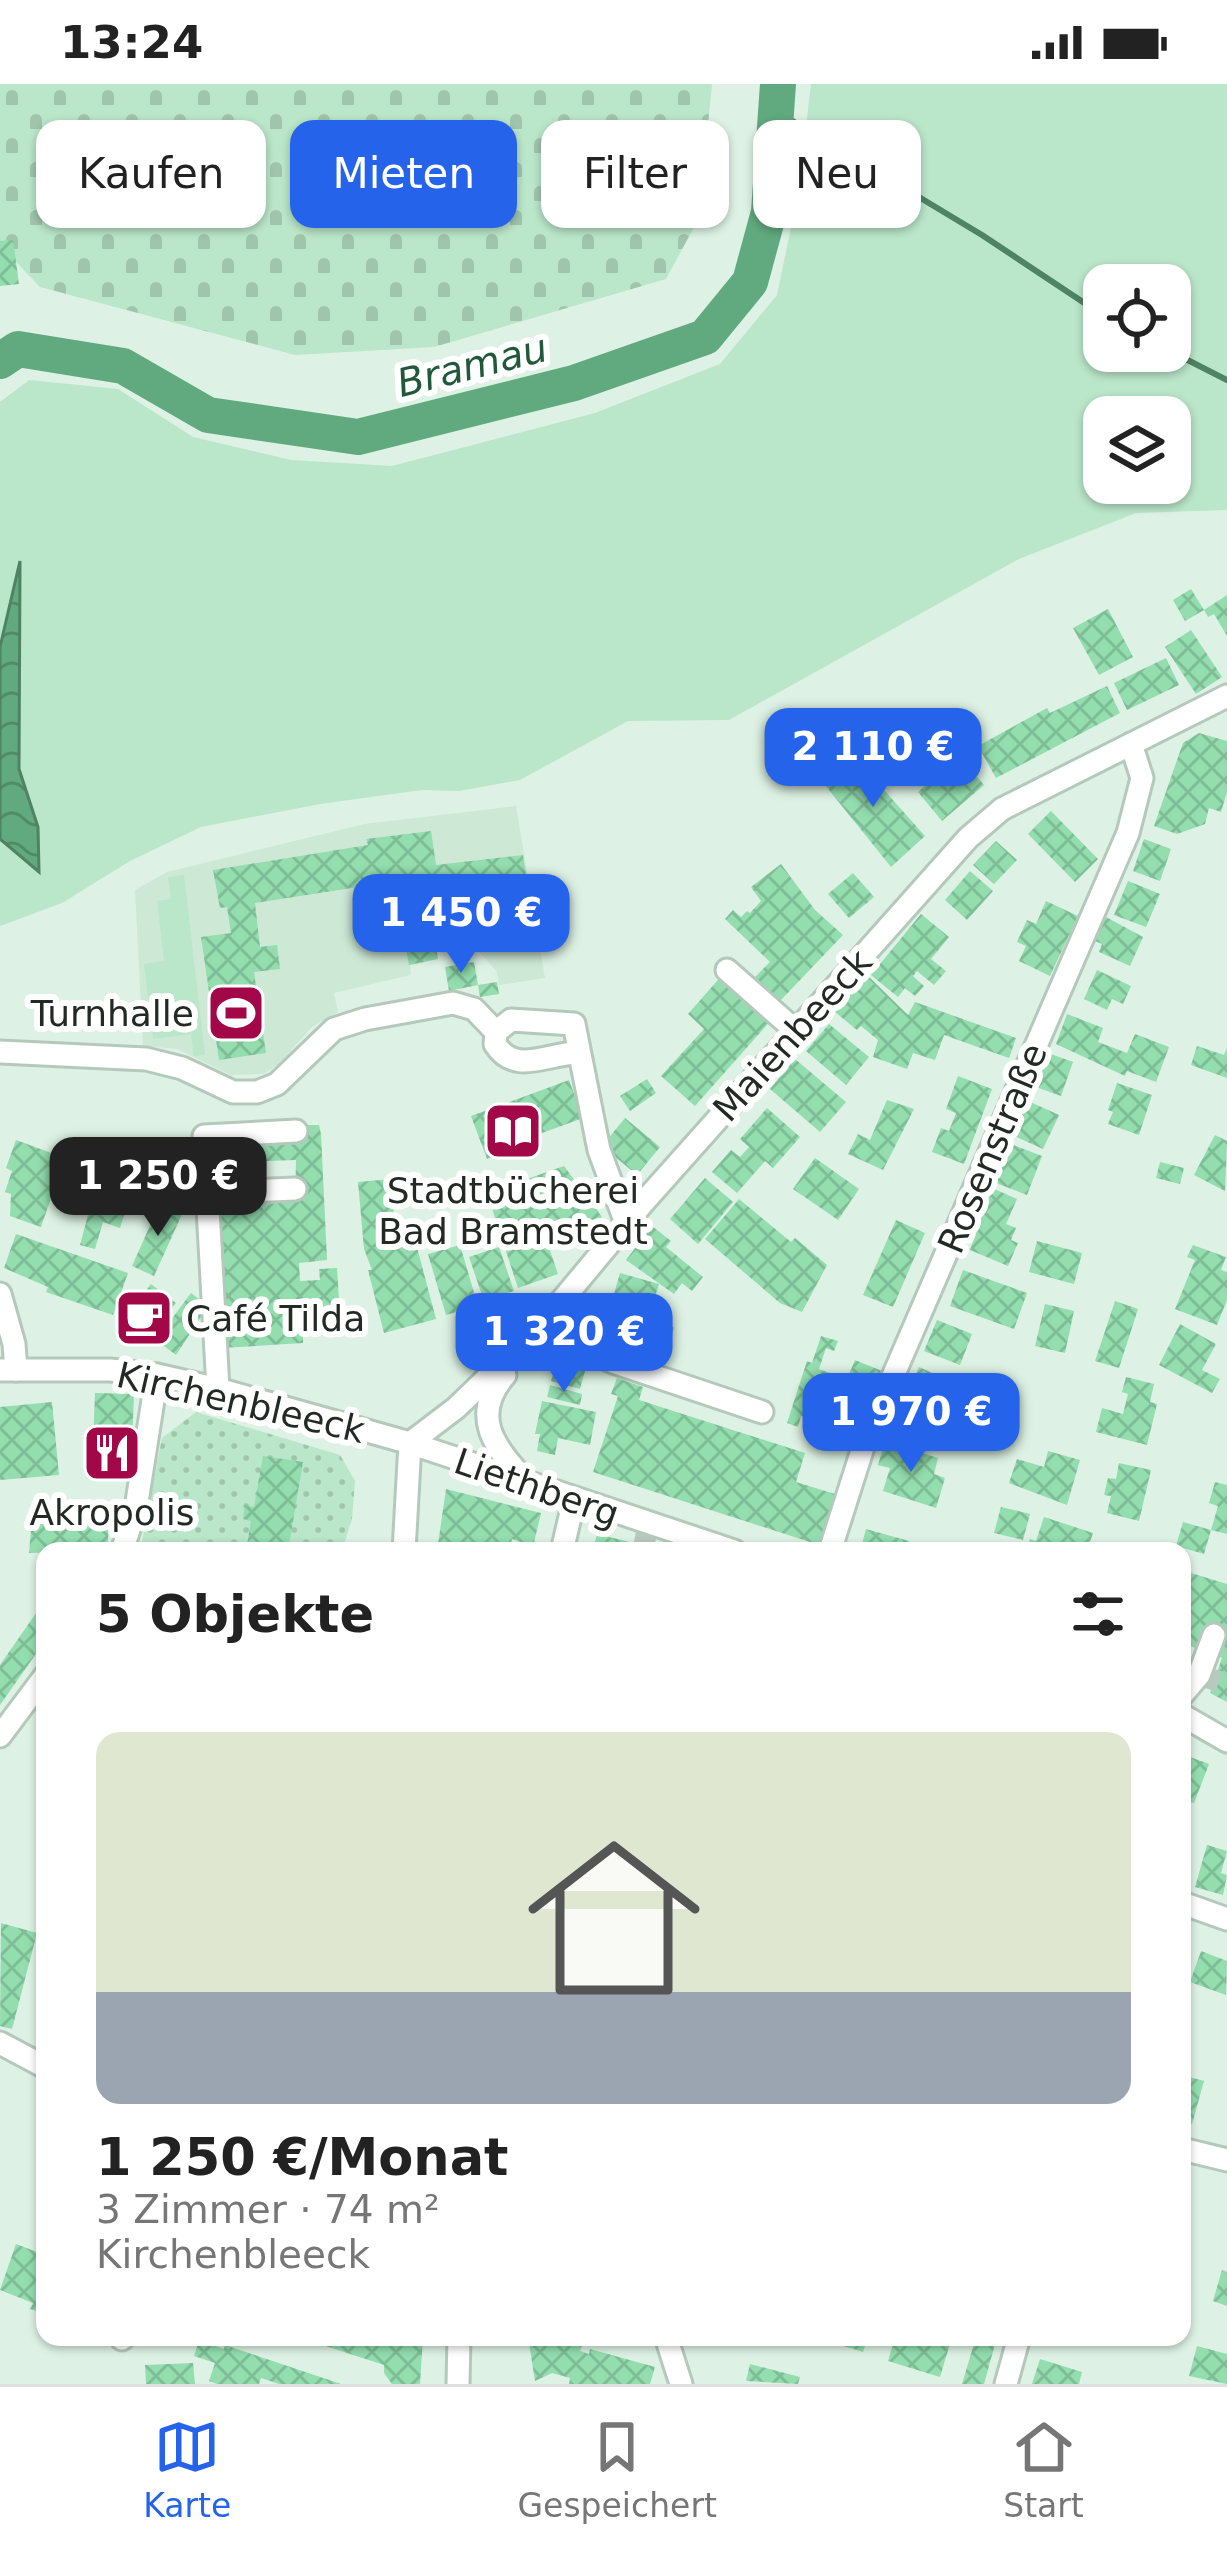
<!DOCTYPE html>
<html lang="de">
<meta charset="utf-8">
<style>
:root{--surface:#fff;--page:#f6f6f6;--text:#222;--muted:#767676;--line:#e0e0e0;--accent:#2563eb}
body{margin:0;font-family:"DejaVu Sans",sans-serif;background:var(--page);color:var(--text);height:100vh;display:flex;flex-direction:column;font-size:45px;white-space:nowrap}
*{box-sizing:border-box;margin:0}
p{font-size:39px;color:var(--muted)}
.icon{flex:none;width:66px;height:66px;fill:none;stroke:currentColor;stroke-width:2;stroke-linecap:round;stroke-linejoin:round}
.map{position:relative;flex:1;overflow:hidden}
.details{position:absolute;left:36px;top:1458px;width:1155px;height:804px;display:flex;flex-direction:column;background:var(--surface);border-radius:24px;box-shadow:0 3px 9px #0004}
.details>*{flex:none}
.banner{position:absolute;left:36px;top:36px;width:1155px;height:108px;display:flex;gap:24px}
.controls{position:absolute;left:1083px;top:180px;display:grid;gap:24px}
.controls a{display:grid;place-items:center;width:108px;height:108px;border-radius:24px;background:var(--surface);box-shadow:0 3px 9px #0004;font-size:60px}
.price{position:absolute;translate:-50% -102px;padding:0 27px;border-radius:24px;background:var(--accent);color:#fff;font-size:39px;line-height:78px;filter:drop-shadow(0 3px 6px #0008)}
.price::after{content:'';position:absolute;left:50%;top:72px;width:36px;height:27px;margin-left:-18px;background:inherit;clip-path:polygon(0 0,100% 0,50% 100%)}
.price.current{background:#222;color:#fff}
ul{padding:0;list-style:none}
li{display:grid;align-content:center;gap:24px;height:636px;padding:0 60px}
li span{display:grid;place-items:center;height:372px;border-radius:24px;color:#555}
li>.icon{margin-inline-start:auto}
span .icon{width:216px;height:216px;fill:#fffc;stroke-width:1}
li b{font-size:51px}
h2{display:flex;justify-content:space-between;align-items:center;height:144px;padding:0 60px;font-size:51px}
.pill{padding:0 42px;border-radius:24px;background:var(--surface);box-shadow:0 3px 9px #0004;font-size:42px;line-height:108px}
.pill.current{background:var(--accent);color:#fff}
.status{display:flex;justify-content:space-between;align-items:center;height:84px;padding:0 60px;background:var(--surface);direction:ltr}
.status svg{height:33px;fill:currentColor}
.tab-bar{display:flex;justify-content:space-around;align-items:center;height:168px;border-top:3px solid var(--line);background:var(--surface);font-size:33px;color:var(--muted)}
.tab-bar a{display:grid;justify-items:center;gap:6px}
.tab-bar .current{color:var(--accent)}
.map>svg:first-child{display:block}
</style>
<div class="status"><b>13:24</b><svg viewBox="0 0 49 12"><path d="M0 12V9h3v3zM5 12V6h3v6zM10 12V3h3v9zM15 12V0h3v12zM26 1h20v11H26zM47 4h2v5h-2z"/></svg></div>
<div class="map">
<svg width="1227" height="2300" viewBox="0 0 1227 2300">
<defs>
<pattern id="cemetery-stones" width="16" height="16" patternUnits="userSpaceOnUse" patternTransform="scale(3)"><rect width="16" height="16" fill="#bae6c9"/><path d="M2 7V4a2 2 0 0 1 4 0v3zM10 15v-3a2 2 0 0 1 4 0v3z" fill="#a0c5ac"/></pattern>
<pattern id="park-dots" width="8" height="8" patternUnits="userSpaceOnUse" patternTransform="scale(3)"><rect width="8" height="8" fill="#bae6c9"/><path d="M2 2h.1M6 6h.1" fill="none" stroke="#a0c5ac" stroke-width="1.8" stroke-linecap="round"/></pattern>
<pattern id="water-waves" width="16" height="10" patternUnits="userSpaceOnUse" patternTransform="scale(3)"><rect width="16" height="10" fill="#61a97e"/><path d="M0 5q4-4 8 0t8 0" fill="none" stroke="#508a67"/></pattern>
<pattern id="building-cross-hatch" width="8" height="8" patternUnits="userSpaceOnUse" patternTransform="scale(3)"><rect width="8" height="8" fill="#93ddaf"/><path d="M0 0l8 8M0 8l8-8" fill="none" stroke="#7ebe96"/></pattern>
</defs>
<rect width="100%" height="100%" fill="#ddf2e4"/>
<!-- built -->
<path fill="#cde9d6" d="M516,722L545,894L499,901L497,888L475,863L456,868L434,850L438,875L410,881L411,891L334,909L338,928L312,943L279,980L263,990L231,991L177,965L143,962L135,806L167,788L364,740Z"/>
<!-- grass -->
<g fill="#bae6c9" fill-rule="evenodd">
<path d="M811,0H1227V426L1136,429L1019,475L729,636L628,637L520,696L459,707L422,706L320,720L201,743L130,777L62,819L0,842V755L38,787V743L19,685V485L0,563V318L29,296L118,305L193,353L291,376L392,382L595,329L720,280L777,211L798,110ZM1104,201H1170V267H1104ZM1104,333H1170V399H1104Z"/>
<path d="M184,791L205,971L194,972L191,950L153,955L144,880L164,877L157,817L171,815L168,793Z"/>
</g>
<!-- cemetery -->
<path fill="url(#cemetery-stones)" d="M0,0H712L699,134L666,195L434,263L295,271L40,203L0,161Z"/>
<!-- park -->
<path fill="url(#park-dots)" d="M196,1328L340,1371L355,1397L352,1435L342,1467H140L162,1354Z"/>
<!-- water -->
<path fill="url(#water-waves)" stroke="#4e8363" stroke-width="3" d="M20,477L19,685L38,743L39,788L0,755V563Z"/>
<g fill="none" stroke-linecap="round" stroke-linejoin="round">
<!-- stream -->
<g stroke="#4e8363" stroke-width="6">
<path d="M776,27L982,151L1104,232"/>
<path d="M1170,267L1227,296"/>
</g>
<!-- river -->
<path stroke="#61a97e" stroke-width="36" d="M0,277L18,265L123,282L208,331L358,353L574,299L705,253L750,198L769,128L778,0"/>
</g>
<!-- building -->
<g fill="url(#building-cross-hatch)">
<path d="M13,156L19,200L0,202V157Z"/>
<path d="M1191,505L1204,526L1185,537L1173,516Z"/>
<path d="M1227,511V552L1214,530L1208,533L1204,526Z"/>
<path d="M1108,525L1133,573L1099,591L1073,544Z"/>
<path d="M1191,546L1222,593L1196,610L1165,563Z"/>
<path d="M1166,574L1179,601L1127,626L1114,599Z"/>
<path d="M1107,602L1120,629L996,694L978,662L1047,624L1050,629Z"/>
<path d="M911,629L928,651L907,668L889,645Z"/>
<path d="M1199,649L1227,657V708L1221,728L1209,724L1205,740L1177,750L1154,742L1183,659Z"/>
<path d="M851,669L925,752L891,783L821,696Z"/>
<path d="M959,672L984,701L942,737L918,708Z"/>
<path d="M1051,727L1098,775L1075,798L1028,750Z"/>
<path d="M431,747L436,781L523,771L529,810L440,821L439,813L373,819L371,801L255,819L260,863L277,861L280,885L254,888L266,969L219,976L201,853L231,849L227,823L220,824L213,786L368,761L366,755Z"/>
<path d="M1144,755L1171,765L1160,797L1133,787Z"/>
<path d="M996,757L1017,776L994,800L973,781Z"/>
<path d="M781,780L815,826L843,851L780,917L755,893L770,878L725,835L733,826L741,833L747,827L750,829L761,817L751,803Z"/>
<path d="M970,787L993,807L967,836L945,816Z"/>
<path d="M853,789L874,813L849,834L828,810Z"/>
<path d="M1128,797L1160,810L1146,843L1114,831Z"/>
<path d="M1046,817L1078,832L1050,892L1019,877L1026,862L1017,858L1027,836L1036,840Z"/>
<path d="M921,830L949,853L931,875L946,887L934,901L917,887L913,892L924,902L915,912L905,904L898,913L871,891Z"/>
<path d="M1106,833L1143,853L1130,882L1099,868L1102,860L1095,857Z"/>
<path d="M433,848L438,875L409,881L404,854Z"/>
<path d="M474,878L478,901L449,907L445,883Z"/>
<path d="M1097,886L1131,902L1123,920L1112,915L1107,926L1084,915Z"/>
<path d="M724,889L773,934L695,1022L661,992L704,945L688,930Z"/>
<path d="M866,890L908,931L915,918L1016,954L1009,974L944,951L935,976L913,969L907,985L873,973L878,956L861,942L857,946L835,928Z"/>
<path d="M497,898L499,910L480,913L478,901Z"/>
<path d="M1067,930L1103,944L1098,958L1127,969L1135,950L1169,963L1156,998L1127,987L1125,992L1056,960Z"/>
<path d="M829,940L869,973L846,1001L806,967Z"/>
<path d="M1197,962L1224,971L1227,964V994L1191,981Z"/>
<path d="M1048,969L1073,978L1061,1012L1036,1003Z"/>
<path d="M795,975L846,1018L820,1048L770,1005Z"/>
<path d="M958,992L992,1005L964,1080L932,1068L941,1044L949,1047L956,1029L946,1025Z"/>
<path d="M647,995L656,1009L630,1027L620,1012Z"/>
<path d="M569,996L583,1034L515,1059L516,1064L487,1075L471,1032Z"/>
<path d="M1117,999L1152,1011L1139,1051L1108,1040L1113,1028L1108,1026Z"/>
<path d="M887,1016L914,1025L883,1086L848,1070L858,1050L870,1056Z"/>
<path d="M1028,1017L1059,1031L1043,1065L1012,1051Z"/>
<path d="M767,1024L800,1053L773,1084L765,1077L737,1109L712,1088L731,1066L740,1073L749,1063L740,1055Z"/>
<path d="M625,1034L660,1063L637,1091L602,1062Z"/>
<path d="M296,1041H319L321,1050L327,1176L299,1179L300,1197L320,1196L319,1185L337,1184L341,1249L303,1251V1259L222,1264L215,1123L295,1118L296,1076L239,1078L238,1060Z"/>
<path d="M1215,1051L1227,1057L1225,1107L1194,1091Z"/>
<path d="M16,1056L65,1074L41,1143L10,1132L11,1110L5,1108L12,1087L6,1084Z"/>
<path d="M122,1058L130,1112L120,1144L103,1138L95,1165L80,1161L93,1112L101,1114L102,1106L91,1064Z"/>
<path d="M1011,1060L1042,1072L1027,1111L996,1099Z"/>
<path d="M815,1074L859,1105L838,1136L793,1105Z"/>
<path d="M1160,1078L1184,1084L1180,1100L1156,1094Z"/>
<path d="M564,1082L602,1133L572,1155L557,1136L537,1144L535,1138L525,1142L530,1157L545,1152L558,1190L518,1204L487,1109Z"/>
<path d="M705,1094L733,1118L698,1160L670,1135Z"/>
<path d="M391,1095L396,1156L414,1152L436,1235L384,1249L368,1186H372L364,1165L358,1098Z"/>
<path d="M992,1104L1017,1115L1006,1140L1016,1144L1011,1156L1018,1159L1008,1182L970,1166Z"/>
<path d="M739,1115L791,1158L795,1154L827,1181L802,1228L780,1219L705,1155Z"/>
<path d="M161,1117L183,1128L154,1192L132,1182Z"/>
<path d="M896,1136L925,1149L893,1223L863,1211Z"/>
<path d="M652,1142L671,1157L666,1163L703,1193L692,1207L682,1199L674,1210L626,1176Z"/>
<path d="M16,1150L128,1189L113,1231L46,1208L48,1203L4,1184Z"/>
<path d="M1037,1157L1082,1169L1074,1200L1029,1188Z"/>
<path d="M460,1161L478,1222L446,1231L428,1170Z"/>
<path d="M1193,1161L1226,1173L1221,1186L1227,1188V1216L1217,1241L1175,1225L1195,1176L1187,1173Z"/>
<path d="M499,1163L514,1207L484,1217L469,1173Z"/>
<path d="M963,1186L1027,1209L1014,1245L950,1222Z"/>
<path d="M620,1189L659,1200L648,1235L674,1243L663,1281L599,1262Z"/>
<path d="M151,1200L176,1219L151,1252L126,1233Z"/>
<path d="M191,1209L208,1222L176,1271L156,1256Z"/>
<path d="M1115,1217L1138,1225L1119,1284L1095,1277Z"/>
<path d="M1045,1220L1074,1227L1065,1269L1035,1262Z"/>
<path d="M937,1236L972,1250L960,1281L924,1267Z"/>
<path d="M1180,1240L1216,1260L1202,1286L1220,1295L1212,1309L1159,1281Z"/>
<path d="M821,1252L838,1257L834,1267L826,1264L819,1285L835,1291L829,1308L864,1319L851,1357L825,1348L827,1340L801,1332L798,1343L787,1339L807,1277L812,1279Z"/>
<path d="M558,1272L587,1280L580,1305L551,1297Z"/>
<path d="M855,1276L882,1287L872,1311L845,1300Z"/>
<path d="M919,1283L990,1315L981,1336L956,1325L946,1348L924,1338L916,1347L895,1337Z"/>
<path d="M1126,1293L1154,1300L1150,1318L1157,1320L1147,1361L1096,1348L1102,1324L1123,1330L1128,1310L1122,1308Z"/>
<path d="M617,1294L643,1303L639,1316L805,1369L796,1398L835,1410L819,1461L593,1388L618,1312L611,1310Z"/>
<path d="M550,1301L582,1310L580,1321L547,1313Z"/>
<path d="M95,1309L134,1310L131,1388L92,1387Z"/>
<path d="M542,1317L596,1328L590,1361L558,1354L555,1371L537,1367L540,1350H535Z"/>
<path d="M52,1318L59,1391L0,1396V1323Z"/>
<path d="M885,1357L938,1374L934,1390L945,1394L936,1424L883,1407L890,1384L878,1381Z"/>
<path d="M1048,1367L1080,1376L1067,1421L1009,1399L1017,1375L1044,1383Z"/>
<path d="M263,1372L303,1378L288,1467H246L251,1437L243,1435L245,1421L254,1423Z"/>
<path d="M1119,1379L1151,1386L1139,1437L1107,1429L1111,1412L1104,1411L1108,1394L1116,1395Z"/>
<path d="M1215,1398L1227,1401V1450L1211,1446L1218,1422L1209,1419Z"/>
<path d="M446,1405L541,1429L533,1463L512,1455L509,1467H437Z"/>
<path d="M66,1416L111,1420L107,1467L29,1469L33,1422L65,1425Z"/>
<path d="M1001,1423L1030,1430L1023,1456L994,1449Z"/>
<path d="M1044,1433L1093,1449L1087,1467H1026L1030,1455L1036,1457Z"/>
<path d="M1183,1438L1211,1446L1204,1470L1176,1462Z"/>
<path d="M866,1445L909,1457L906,1467H860Z"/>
<path d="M597,1450L658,1465V1467H593Z"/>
<path d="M1191,1489L1227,1500V1618L1210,1609L1222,1574L1182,1559V1520Z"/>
<path d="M45,1500V1557L0,1621V1581L43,1519L36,1514Z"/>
<path d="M1182,1670L1209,1680L1194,1719L1182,1715Z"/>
<path d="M1207,1761L1227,1767L1221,1789L1227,1791L1223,1811L1195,1803Z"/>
<path d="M1,1839L37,1849L12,1945L0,1942Z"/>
<path d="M1201,1867L1227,1877L1226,1911L1190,1898Z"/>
<path d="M1182,1991L1204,1997L1192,2040L1182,2037Z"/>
<path d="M16,2160L45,2171V2230L30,2225L33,2219L0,2206Z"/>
<path d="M1222,2186L1227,2188V2222L1213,2217Z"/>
<path d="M363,2253L385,2260V2253H423L420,2300H392L384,2289V2281L301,2254Z"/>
<path d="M528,2253H552L582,2262L580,2267L589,2270L590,2265L655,2283L650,2300H569L570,2294L552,2289L535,2297Z"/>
<path d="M816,2253H868L863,2268Z"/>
<path d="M895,2253H952L940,2293L888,2277Z"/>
<path d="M976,2253H997L984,2300H962Z"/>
<path d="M199,2256L224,2265L225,2261L341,2300H279L261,2294L259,2300H217L209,2297L215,2279L194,2272Z"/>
<path d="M1197,2262L1227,2270V2300L1189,2292Z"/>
<path d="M1040,2275L1082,2288L1079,2300H1032Z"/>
<path d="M193,2279L195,2300H146L145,2281Z"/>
<path d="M750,2280L800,2293L798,2300L746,2297Z"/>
</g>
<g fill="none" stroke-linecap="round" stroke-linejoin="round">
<!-- minor-tunnel -->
<g stroke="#b8cabe" stroke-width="21" stroke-dasharray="21 10" stroke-linecap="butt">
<path d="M643,1467L648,1440"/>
<path d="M1199,1591L1227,1600"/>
</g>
<defs>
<g id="minor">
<path d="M727,886L797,948"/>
<path d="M496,948L511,936L574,940L599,1066L626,1139"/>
<path d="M0,968L146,975L182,984L233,1008H257L277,1000L334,945L365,935L453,919L474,925L496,948L495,960C515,992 547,969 578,969"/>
<path d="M207,1109L295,1105"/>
<path d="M0,1210L14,1260L16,1286"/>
<path d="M539,1244L613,1278L762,1328"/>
<path d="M0,1286H110L157,1291L218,1305L410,1359L734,1467"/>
<path d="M505,1291C470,1331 494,1364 525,1396"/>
<path d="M218,1305L204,1052L296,1047"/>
<path d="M410,1359L456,1324L539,1244L642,1120L968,754L1002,725L1227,612"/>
<path d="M122,1467L136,1424L157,1291"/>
<path d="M404,1467L410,1359"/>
<path d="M562,1467L574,1416"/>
<path d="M830,1467L865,1357L1128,749L1142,694L1131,660"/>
<path d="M1182,1611L1199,1591L1214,1551"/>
<path d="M1182,1631L1227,1657"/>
<path d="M0,1652L45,1592"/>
<path d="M1182,1819L1227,1835"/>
<path d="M0,1959L45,1983"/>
<path d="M1182,2065L1227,2076"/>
<path d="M122,2253V2255"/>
<path d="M666,2253L681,2300"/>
<path d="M458,2300L459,2253"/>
<path d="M1006,2300L1019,2253"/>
</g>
</defs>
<!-- minor casing -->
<use href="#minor" stroke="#b4c9bb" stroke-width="27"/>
<!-- minor -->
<use href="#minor" stroke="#fff" stroke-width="21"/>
</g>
<!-- icons -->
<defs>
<symbol id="stadium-square" viewBox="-11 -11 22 22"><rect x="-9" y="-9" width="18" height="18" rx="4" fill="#a20847" stroke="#fff"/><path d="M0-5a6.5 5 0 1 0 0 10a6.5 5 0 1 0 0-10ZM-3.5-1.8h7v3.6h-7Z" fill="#fff"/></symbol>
<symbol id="library-square" viewBox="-11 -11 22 22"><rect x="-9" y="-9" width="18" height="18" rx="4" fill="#a20847" stroke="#fff"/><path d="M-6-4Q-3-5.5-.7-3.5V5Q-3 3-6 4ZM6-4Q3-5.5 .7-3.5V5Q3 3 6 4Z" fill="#fff"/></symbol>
<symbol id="cafe-square" viewBox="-11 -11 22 22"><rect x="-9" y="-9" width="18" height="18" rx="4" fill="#a20847" stroke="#fff"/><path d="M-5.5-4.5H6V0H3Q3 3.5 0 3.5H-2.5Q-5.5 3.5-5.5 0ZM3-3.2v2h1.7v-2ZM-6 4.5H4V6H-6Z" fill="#fff"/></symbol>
<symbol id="restaurant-square" viewBox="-11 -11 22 22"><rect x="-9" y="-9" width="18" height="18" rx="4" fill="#a20847" stroke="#fff"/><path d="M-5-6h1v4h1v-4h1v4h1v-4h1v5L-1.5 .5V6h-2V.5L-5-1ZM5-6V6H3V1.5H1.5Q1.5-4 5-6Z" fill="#fff"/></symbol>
</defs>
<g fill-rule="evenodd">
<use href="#stadium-square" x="203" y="896" width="66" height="66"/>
<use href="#library-square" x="480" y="1014" width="66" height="66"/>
<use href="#cafe-square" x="111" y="1201" width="66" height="66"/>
<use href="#restaurant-square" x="79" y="1336" width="66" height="66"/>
</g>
<g text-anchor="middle" stroke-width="12" stroke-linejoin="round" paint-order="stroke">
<!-- poi labels -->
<g font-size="36" fill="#232a25" stroke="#fff">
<text x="194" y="942" text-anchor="end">Turnhalle</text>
<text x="513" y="1119">Stadtbücherei<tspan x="513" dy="41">Bad Bramstedt</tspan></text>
<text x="186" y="1247" text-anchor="start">Café Tilda</text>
<text x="112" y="1441">Akropolis</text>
</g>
<!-- street labels -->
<g font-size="36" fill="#232a25" stroke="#fff">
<text transform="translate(792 951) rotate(-48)" y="13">Maienbeeck</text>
<text transform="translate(992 1064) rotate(-67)" y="13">Rosenstraße</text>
<text transform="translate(241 1318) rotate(13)" y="13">Kirchenbleeck</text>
<text transform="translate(537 1403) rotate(19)" y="13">Liethberg</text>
</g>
<!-- water labels -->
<g font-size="39" font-style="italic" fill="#22583a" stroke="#fff">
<text transform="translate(472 281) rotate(-14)" y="14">Bramau</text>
</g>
</g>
</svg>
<div class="controls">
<a><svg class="icon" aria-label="locate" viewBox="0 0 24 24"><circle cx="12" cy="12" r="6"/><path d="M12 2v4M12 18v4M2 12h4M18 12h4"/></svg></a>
<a><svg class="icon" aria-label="layers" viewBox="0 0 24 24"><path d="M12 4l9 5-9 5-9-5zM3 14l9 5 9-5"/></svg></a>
</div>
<b class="price" style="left:873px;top:726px">2 110 €</b>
<b class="price" style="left:461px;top:892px">1 450 €</b>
<b class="price current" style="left:158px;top:1155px">1 250 €</b>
<b class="price" style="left:564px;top:1311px">1 320 €</b>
<b class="price" style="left:911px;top:1391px">1 970 €</b>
<div class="banner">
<a class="pill">Kaufen</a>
<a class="pill current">Mieten</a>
<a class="pill">Filter</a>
<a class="pill">Neu</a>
</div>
<section class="details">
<h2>5 Objekte<svg class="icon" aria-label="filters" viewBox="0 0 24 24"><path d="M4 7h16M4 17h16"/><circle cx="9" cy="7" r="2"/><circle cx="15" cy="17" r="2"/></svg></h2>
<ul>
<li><span style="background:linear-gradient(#dfe7d0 70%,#9aa5b1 0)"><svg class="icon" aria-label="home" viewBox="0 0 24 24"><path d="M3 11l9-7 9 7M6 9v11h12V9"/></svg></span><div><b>1 250 €/Monat</b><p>3 Zimmer · 74 m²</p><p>Kirchenbleeck</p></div></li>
</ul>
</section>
</div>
<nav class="tab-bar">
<a class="current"><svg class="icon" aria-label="map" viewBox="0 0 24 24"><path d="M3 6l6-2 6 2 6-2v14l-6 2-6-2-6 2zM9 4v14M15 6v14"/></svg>Karte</a>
<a><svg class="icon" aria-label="saved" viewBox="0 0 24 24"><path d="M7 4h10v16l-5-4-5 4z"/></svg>Gespeichert</a>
<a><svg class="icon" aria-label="home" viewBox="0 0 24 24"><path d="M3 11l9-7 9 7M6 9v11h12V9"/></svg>Start</a>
</nav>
